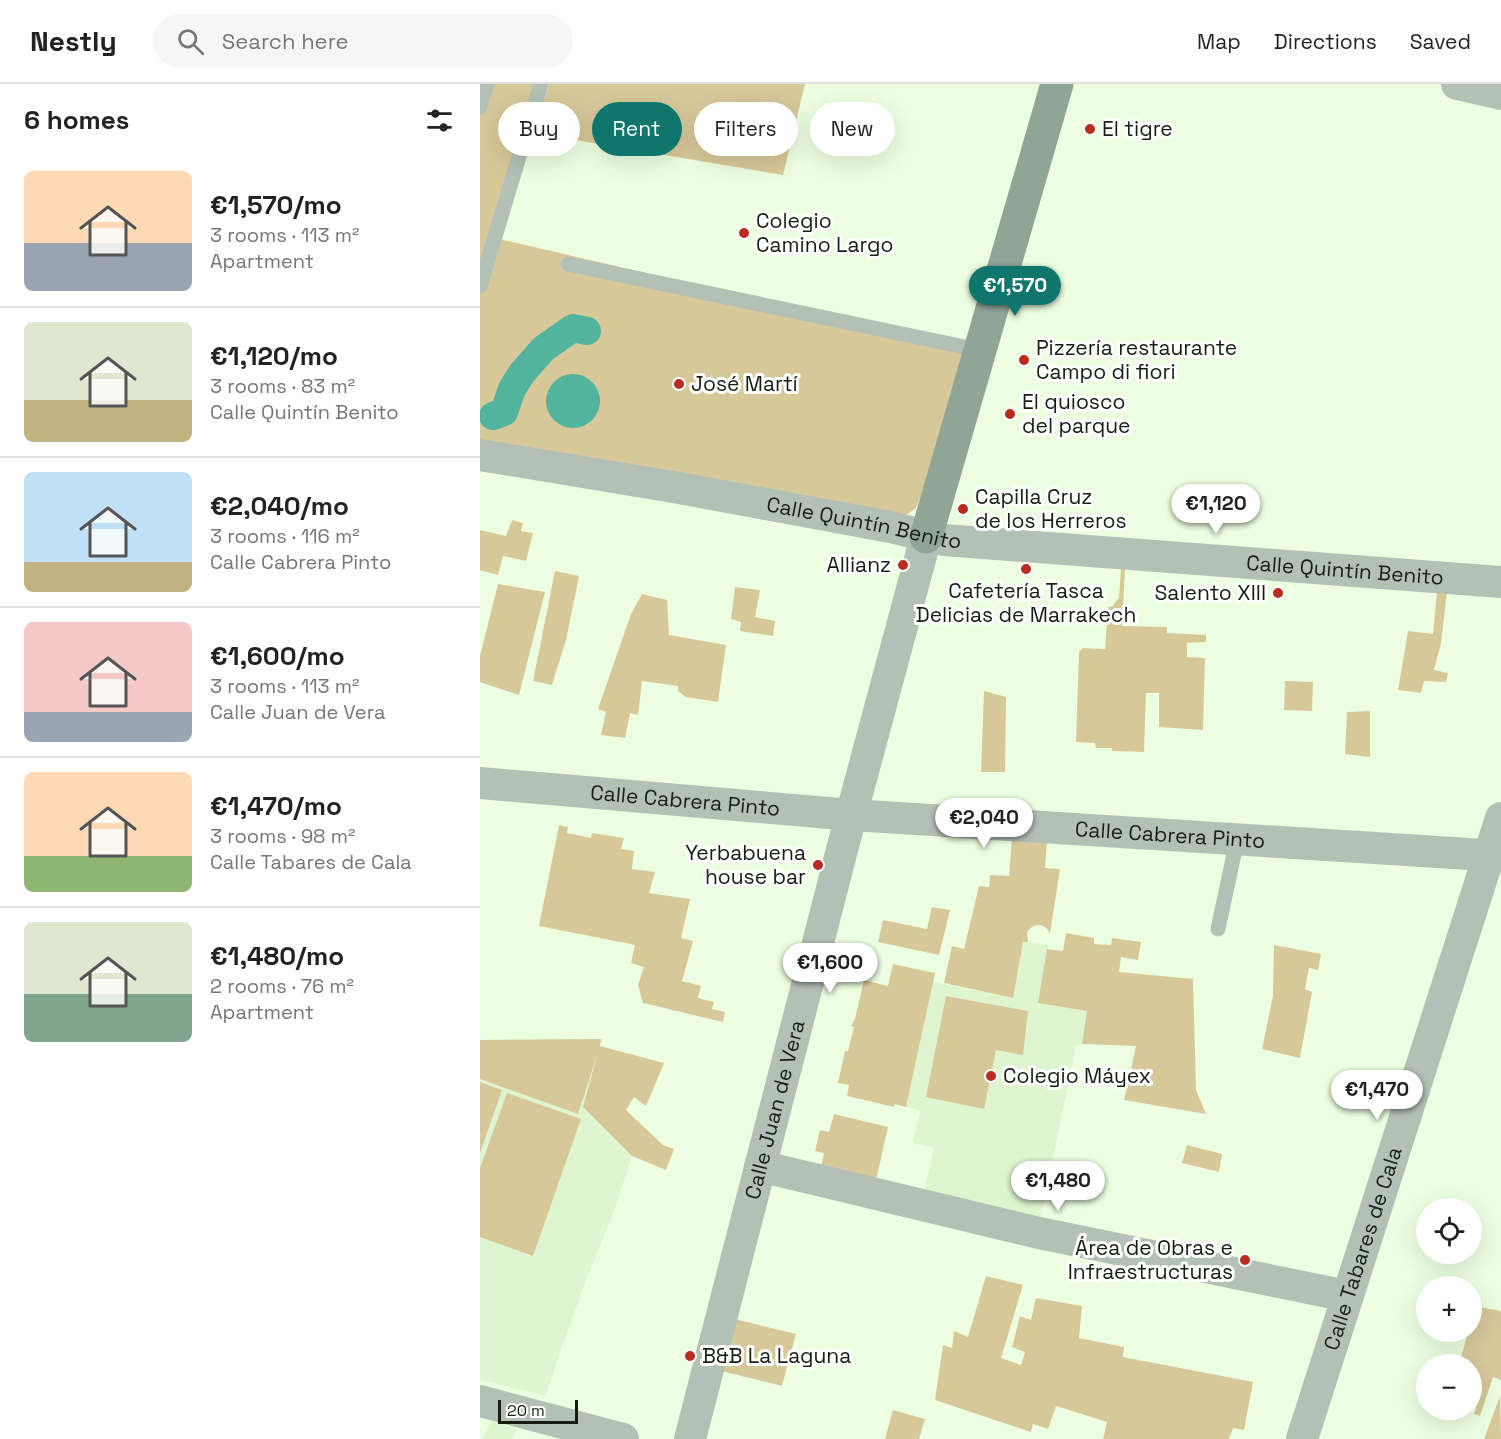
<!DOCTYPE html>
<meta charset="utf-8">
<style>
:root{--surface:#fff;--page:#f6f6f6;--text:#222;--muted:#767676;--line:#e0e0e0;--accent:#0f766e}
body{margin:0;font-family:"Space Grotesk",sans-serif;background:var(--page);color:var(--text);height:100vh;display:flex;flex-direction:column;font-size:22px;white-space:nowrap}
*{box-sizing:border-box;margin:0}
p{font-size:20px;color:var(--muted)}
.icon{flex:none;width:33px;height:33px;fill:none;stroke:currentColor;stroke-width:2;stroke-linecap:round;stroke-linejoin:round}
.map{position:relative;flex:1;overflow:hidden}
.panel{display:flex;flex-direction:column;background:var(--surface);width:480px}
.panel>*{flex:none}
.top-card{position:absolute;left:18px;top:18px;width:570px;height:54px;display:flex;gap:12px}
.buttons{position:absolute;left:936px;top:1114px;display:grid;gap:12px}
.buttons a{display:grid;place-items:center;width:66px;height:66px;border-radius:50%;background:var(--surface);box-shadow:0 6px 24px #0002;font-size:30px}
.scale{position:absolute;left:18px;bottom:15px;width:80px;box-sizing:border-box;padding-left:6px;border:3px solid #161d12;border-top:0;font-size:16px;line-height:21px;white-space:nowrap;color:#161d12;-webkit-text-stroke:4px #fff;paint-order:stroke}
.price{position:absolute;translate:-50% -51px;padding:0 14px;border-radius:21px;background:#fff;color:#222;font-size:20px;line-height:39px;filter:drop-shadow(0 2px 3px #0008)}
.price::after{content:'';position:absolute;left:50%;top:36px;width:18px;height:14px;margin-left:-9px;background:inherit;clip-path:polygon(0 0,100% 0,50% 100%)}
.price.current{background:var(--accent);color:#fff}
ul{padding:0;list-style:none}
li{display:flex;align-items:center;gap:18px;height:150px;padding:0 24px}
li+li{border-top:2px solid var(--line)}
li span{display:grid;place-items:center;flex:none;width:168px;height:120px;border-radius:9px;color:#555}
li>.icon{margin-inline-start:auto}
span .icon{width:72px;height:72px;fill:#fffc;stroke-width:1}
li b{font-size:26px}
h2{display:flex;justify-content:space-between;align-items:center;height:72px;padding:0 24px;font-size:26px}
.tag{padding:0 21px;border-radius:27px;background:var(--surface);box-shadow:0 6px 24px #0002;font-size:21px;line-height:54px}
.tag.current{background:var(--accent);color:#fff}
header{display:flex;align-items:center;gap:36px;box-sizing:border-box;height:84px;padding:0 30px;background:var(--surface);border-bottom:2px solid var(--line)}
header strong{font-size:28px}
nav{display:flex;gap:33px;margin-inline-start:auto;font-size:21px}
.search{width:420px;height:54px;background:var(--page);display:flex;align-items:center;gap:15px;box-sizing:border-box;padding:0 21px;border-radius:33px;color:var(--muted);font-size:22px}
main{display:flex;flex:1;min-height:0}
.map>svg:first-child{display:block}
</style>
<header>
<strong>Nestly</strong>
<div class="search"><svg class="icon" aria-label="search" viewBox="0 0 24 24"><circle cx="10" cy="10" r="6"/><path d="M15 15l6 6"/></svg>Search here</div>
<nav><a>Map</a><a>Directions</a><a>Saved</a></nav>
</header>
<main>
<section class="panel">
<h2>6 homes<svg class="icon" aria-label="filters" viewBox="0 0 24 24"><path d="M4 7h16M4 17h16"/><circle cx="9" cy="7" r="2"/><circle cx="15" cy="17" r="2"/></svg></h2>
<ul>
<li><span style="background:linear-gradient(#ffd9b3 60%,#9aa5b1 0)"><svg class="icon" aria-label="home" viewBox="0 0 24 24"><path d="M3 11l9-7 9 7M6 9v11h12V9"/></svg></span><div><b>€1,570/mo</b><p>3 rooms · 113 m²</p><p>Apartment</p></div></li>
<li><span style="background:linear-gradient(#dfe7d0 65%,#c2b280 0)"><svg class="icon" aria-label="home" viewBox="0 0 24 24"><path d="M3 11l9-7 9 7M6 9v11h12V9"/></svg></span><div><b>€1,120/mo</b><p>3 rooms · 83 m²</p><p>Calle Quintín Benito</p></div></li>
<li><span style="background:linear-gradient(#bfe0f5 75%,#c2b280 0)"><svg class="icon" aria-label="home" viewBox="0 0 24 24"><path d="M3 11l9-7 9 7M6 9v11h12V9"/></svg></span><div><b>€2,040/mo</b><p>3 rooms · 116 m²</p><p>Calle Cabrera Pinto</p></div></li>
<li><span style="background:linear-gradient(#f6c9c9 75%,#9aa5b1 0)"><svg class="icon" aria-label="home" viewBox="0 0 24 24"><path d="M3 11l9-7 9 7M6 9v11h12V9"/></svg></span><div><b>€1,600/mo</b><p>3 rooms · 113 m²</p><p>Calle Juan de Vera</p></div></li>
<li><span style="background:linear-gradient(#ffd9b3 70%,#8fb573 0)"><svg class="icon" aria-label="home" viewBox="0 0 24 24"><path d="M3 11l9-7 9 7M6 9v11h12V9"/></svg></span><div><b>€1,470/mo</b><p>3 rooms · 98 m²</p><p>Calle Tabares de Cala</p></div></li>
<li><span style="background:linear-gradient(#dfe7d0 60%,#7fa58c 0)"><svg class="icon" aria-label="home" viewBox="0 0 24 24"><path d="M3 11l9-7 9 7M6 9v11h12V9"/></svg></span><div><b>€1,480/mo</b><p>2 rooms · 76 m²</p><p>Apartment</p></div></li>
</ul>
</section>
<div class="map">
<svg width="1021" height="1355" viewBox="0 0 1021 1355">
<rect width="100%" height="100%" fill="#ecffe0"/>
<!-- built -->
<g fill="#def5d0">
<path d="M543,858L568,861L558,919L608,927L602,960L596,961L561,1134L444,1109L454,1064L432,1059L441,1027L426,1023L453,898L532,914Z"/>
<path d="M121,955L103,1023L152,1072L134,1127L104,1201L65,1312L0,1296V956Z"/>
<path d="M11,1337L37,1345L32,1355H2Z"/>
</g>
<!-- green -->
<g fill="#d7c89a">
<path d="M5,0H61L15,154L499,266L436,424L410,443L0,371V18Z"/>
<path d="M69,0H325L303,91L83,54L60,29Z"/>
<path d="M32,436L43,439L41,447L53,449L46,477L23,472L18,491L0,486V446L26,452Z"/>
<path d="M641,485H645L642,542L687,543V549L726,551V558L707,559V573L725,574L723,646L679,643V609H666L664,668L632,667V664H616L615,659L596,658L599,568L603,564L625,565L628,523L633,522L639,513Z"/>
<path d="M75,487L99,492L86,556L72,601L53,597Z"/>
<path d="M18,500L65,508L39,611L0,598V572Z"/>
<path d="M255,503L280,506L275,533L295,537L293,552L260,547L261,538L251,535Z"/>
<path d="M957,507L967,508L961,559L954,586L968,589L966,598L944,597L941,609L918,606L928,547L953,550Z"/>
<path d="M162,510L187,516L189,551L246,561L238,618L206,613L198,607V602L162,597L158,631L150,629L145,654L121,651L126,628L118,625L151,530Z"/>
<path d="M805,597L833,598L832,627L804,626Z"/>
<path d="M504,607L526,613L525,688H501Z"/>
<path d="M890,627V673L865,670L867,628Z"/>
<path d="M79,741L88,743L87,749L111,754L112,749L144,754L141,765L154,767L152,785L175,788L169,809L210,815L201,854L213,857L202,897L221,902L218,914L234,918L232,925L245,928L243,938L163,919L158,901L164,883L151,879L155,861L59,842Z"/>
<path d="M532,754L567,757L565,784L580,785L570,850C566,839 554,838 547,848L548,858H543L533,914L464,899L472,862L484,865L499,802L509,803L510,791L529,792Z"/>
<path d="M452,823L470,826L459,871L398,858L403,836L447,845Z"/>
<path d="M586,849L614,854V860L631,861L632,854L661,858L658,876L641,873L639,888L713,895L716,1006L726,1030L644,1016L656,962L602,960L607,927L558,919L567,865L583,867Z"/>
<path d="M794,861L841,870L838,886L829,884L825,905L832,908L820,974L782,965L793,912Z"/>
<path d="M413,880L455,889L426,1023L415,1020L414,1023L367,1012L369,1001L358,999L365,967H368L374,943L371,942L375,935L384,896L408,902Z"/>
<path d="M466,912L548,927L543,971L516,966L504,1025L446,1013Z"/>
<path d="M121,955L120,962L184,979L166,1022L154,1013L146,1026L183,1061L194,1065L186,1086L152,1072L103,1023L118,968L98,1030L0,995V956Z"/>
<path d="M0,998L22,1006L0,1069Z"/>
<path d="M27,1009L101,1035L53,1172L0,1153V1084Z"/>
<path d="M354,1030L408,1043L396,1096L341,1083L344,1069L335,1067L340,1046L349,1048Z"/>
<path d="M707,1061L742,1070L739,1088L702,1079Z"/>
<path d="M506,1192L543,1201L521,1274L541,1281L545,1268L532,1263L540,1232L551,1236L556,1214L602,1222L599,1254L644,1263L643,1273L773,1298L764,1346L753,1344L749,1355H623L627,1338L576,1322L568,1345L553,1340L551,1348L455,1316L463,1261L472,1264L474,1247L488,1253Z"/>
<path d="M995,1222L1021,1227V1296L1013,1293L1000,1332L994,1330L1000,1312L992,1310V1281H979L988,1248H992Z"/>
<path d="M255,1235L316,1250L302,1302L241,1287Z"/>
<path d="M1020,1312L1021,1355H1004Z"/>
<path d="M413,1326L445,1335L439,1355H405Z"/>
</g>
<!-- water -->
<circle fill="#52b49c" cx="93" cy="317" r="27"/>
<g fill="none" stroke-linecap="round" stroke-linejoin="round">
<!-- canal -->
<path stroke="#52b49c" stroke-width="28" d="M13,332L24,328L32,305L42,289L63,265L93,244L107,247"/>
<!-- lane -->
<g stroke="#b3c0b6" stroke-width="15">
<path d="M0,23L7,0"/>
<path d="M88,180L499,266"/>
<path d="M0,202L61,0"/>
<path d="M738,845L757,756"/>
</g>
<!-- street -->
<g stroke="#b3c0b6" stroke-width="32">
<path d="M977,0L1021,10"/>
<path id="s1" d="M0,371L199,404L410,443L464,456L1021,498"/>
<path id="s2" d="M0,699L372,731L1021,772"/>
<path d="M280,1082L559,1149L867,1212"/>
<path d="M0,1317L143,1355"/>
<path id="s3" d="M210,1355L364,758L446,453"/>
<path id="s4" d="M822,1355L1021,734"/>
</g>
<!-- secondary -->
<path stroke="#91a597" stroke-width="33" d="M446,453L577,0"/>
</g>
<!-- markers -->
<g fill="#b82b1e" stroke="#fff" stroke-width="2">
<circle cx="610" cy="45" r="6"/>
<circle cx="264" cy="149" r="6"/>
<circle cx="544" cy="276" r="6"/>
<circle cx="199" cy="300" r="6"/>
<circle cx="530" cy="330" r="6"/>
<circle cx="483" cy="425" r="6"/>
<circle cx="423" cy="481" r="6"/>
<circle cx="546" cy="485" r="6"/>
<circle cx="798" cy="509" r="6"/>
<circle cx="338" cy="781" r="6"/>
<circle cx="511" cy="992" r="6"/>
<circle cx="765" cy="1176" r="6"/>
<circle cx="210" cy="1272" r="6"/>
</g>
<g text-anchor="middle" stroke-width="6" stroke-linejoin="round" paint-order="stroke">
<!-- poi labels -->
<g font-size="21" fill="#161d12" stroke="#fff" text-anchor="start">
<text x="622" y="52">El tigre</text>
<text x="276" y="144">Colegio<tspan x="276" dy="24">Camino Largo</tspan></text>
<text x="556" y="271">Pizzería restaurante<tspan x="556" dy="24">Campo di fiori</tspan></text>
<text x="211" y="307">José Martí</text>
<text x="542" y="325">El quiosco<tspan x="542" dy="24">del parque</tspan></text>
<text x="495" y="420">Capilla Cruz<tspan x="495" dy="24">de los Herreros</tspan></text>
<text x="411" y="488" text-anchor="end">Allianz</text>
<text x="546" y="514" text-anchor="middle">Cafetería Tasca<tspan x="546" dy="24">Delicias de Marrakech</tspan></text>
<text x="786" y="516" text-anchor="end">Salento XIII</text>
<text x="326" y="776" text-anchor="end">Yerbabuena<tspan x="326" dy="24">house bar</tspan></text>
<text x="523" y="999">Colegio Máyex</text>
<text x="753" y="1171" text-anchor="end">Área de Obras e<tspan x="753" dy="24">Infraestructuras</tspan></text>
<text x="222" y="1279">B&amp;B La Laguna</text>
</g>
<!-- street labels -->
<g font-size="21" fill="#161d12" stroke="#fff">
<text dy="7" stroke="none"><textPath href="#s1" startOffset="390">Calle Quintín Benito</textPath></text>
<text dy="7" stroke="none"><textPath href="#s1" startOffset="874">Calle Quintín Benito</textPath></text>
<text dy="7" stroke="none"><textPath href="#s2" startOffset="206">Calle Cabrera Pinto</textPath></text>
<text dy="7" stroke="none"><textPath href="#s2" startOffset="692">Calle Cabrera Pinto</textPath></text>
<text dy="7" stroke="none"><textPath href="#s3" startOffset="340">Calle Juan de Vera</textPath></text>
<text dy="7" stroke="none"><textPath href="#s4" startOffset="200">Calle Tabares de Cala</textPath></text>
</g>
</g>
</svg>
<div class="buttons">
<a><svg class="icon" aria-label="locate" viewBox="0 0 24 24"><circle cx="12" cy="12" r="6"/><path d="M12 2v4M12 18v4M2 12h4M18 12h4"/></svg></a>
<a>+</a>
<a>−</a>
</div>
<div class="scale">20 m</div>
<b class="price current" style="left:535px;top:233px">€1,570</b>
<b class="price" style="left:736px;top:451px">€1,120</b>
<b class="price" style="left:504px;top:765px">€2,040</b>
<b class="price" style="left:350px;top:910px">€1,600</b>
<b class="price" style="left:897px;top:1037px">€1,470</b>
<b class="price" style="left:578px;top:1128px">€1,480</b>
<div class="top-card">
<a class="tag">Buy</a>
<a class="tag current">Rent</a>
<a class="tag">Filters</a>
<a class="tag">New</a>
</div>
</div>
</main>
